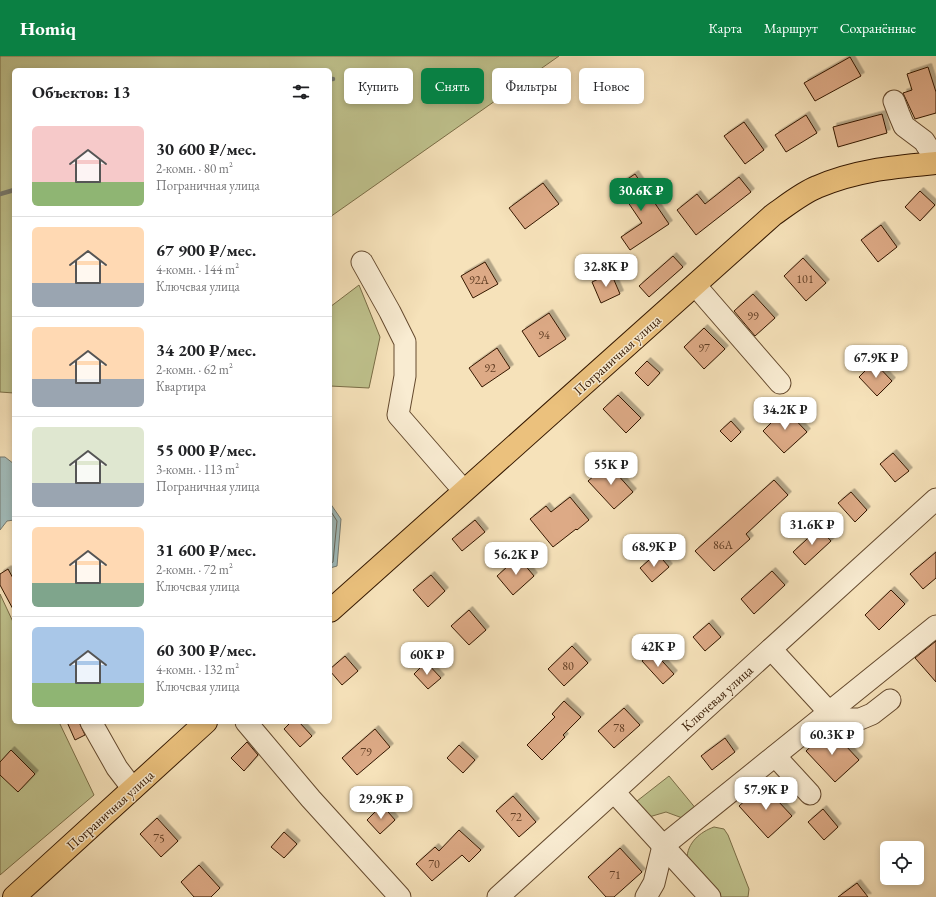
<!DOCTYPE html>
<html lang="ru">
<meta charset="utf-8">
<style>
:root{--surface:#fff;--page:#f2f2f2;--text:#202124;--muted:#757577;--line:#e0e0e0;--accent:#0b8043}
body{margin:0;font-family:"EB Garamond",serif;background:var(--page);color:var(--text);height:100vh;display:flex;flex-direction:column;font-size:15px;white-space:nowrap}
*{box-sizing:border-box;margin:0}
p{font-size:13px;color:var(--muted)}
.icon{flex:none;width:22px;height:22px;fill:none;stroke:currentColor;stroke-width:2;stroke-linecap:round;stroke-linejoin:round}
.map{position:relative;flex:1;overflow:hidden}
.drawer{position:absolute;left:12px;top:12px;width:320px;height:656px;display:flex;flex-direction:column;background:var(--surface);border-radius:6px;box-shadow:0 2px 6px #0003}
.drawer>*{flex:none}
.hud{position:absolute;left:344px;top:12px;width:380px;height:36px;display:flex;gap:8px}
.buttons{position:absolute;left:880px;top:785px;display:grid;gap:8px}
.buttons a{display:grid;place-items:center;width:44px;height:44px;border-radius:6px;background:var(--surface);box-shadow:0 2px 6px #0003;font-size:20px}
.price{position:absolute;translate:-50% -34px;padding:0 9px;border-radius:8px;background:#fff;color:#222;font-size:13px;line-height:26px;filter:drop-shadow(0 1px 2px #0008)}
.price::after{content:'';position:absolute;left:50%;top:24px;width:12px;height:9px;margin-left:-6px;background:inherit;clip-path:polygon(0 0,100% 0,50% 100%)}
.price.active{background:var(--accent);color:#fff}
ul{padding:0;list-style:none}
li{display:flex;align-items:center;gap:12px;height:100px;padding:0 20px}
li+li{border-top:1px solid var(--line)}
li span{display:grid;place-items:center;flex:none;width:112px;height:80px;border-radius:6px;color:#555}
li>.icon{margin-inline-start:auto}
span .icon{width:48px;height:48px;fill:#fffc;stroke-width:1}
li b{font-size:17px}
h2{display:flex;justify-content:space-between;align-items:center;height:48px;padding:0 20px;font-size:17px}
.pill{padding:0 14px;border-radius:6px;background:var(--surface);box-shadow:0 2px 6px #0003;font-size:14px;line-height:36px}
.pill.active{background:var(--accent);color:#fff}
header{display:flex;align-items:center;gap:24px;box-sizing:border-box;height:56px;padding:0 20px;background:var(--accent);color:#fff}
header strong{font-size:19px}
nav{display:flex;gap:22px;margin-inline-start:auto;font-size:14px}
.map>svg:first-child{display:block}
</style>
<header>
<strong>Homiq</strong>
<nav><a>Карта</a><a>Маршрут</a><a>Сохранённые</a></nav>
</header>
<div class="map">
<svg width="936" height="841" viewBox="0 0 936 841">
<defs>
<filter id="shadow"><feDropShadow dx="3.5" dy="-3.5" stdDeviation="0" flood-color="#0004"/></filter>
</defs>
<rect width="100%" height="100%" fill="#f6e2ba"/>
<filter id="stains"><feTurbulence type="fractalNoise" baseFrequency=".005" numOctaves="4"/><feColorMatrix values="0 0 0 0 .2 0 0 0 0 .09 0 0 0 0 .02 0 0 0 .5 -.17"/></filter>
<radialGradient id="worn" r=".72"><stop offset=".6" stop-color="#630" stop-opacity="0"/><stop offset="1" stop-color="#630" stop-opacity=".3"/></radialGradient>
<!-- green -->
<g fill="#bfc28d" stroke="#7a6d46">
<path d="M0,0H559L330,161V14H14V337L0,336Z"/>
<path d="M359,229L380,281L369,332L330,330V251Z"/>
<path d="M0,538L14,568V666H59L94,739L0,819Z"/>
<path d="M669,720L697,754L685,763L666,756L649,761L637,745Z"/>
<path d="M714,771L724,773L728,779L749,833L748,841H719L687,803C687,787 700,776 714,771Z"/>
</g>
<!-- water -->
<g fill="#a1bbba" stroke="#767a70">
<path d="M0,401H5L14,408V464L7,465L0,474Z"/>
<path d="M330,447L341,463L337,510L330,512Z"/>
</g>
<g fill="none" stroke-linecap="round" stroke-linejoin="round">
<!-- shore -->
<path stroke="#6b6a5d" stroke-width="1" d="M330,454L337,465L333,506L330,508"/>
<!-- stream -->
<g stroke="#767a70" stroke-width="4.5">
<path d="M330,23H333"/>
<path d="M0,138L14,134"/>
</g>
</g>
<!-- building -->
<g fill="#ddaa86" stroke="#351800" filter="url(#shadow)">
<path d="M850,1L861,20L815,45L804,27Z"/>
<path d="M928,11L936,36V57L915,63L903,37L912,34L907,18Z"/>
<path d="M882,58L887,77L838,91L833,71Z"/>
<path d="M806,59L817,77L786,96L775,79Z"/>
<path d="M744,66L764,94L745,108L724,80Z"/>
<path d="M635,118L669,168L630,194L621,181L642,167L617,130Z"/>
<path d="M739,121L751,136L696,179L677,154L697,138L705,148Z"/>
<path d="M543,127L559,148L525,173L509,152Z"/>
<path d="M920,135L935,149L920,165L905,151Z"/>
<path d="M881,169L897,191L878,206L861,184Z"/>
<path d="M673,200L683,211L649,241L639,230Z"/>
<path d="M803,202L826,227L806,245L784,220Z"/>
<path d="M485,206L498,228L473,242L461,220Z"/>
<path d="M611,217L620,238L601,247L592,226Z"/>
<path d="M753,238L775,262L755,280L734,255Z"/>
<path d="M549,257L566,283L539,301L522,275Z"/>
<path d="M704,272L725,293L704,313L684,291Z"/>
<path d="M497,292L510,312L482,331L469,312Z"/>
<path d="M647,305L660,317L648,330L635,317Z"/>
<path d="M874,306L892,325L877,340L859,321Z"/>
<path d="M618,339L641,362L626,377L603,353Z"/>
<path d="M785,353L807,376L784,397L763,375Z"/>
<path d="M731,365L741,376L731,386L720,375Z"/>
<path d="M893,397L909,415L895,426L880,408Z"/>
<path d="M608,408L633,436L614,453L588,425Z"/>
<path d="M774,424L788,439L746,478L750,483L714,515L695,495Z"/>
<path d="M851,436L867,454L855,466L838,447Z"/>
<path d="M570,441L589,464L577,474L576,473L553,491L530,463L546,450L551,456Z"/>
<path d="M475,464L485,476L462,495L452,483Z"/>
<path d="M819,472L831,485L805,509L793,496Z"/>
<path d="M936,496V522L923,533L910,518Z"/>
<path d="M657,497L669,511L652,526L640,512Z"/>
<path d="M518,501L534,520L513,539L497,520Z"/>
<path d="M8,513L14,524V555L0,529V518Z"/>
<path d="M772,515L785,529L754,558L741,543Z"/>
<path d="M431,519L445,535L428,551L413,534Z"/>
<path d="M891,534L905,548L879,574L865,559Z"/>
<path d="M469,554L486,574L469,589L451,570Z"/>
<path d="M709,567L721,581L705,595L693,581Z"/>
<path d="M936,585V626L915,602Z"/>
<path d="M572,590L588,607L564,630L548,613Z"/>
<path d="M653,595L674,618L663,628L642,605Z"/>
<path d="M345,600L358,615L342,629L330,615V613Z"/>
<path d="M426,606L441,622L428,633L414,618Z"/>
<path d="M564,645L581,661L563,679L565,681L542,704L527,689L555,661L552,658Z"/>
<path d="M624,652L640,669L614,692L598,675Z"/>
<path d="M67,666H79L85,679L75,684Z"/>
<path d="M291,666H299L312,680L300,691L284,673Z"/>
<path d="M375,673L390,691L357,719L342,702Z"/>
<path d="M830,673L859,704L835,726L806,695Z"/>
<path d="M725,682L735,696L712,714L701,700Z"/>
<path d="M247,686L258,699L244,715L231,702Z"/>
<path d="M459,689L475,704L463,717L447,702Z"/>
<path d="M11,694L35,718L18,736L0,719V706Z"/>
<path d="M763,729L792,760L768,782L739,750Z"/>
<path d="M513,740L536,766L519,781L496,755Z"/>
<path d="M382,749L395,764L380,778L367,764Z"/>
<path d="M823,753L838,771L824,784L808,766Z"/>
<path d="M157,762L178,785L161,801L140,778Z"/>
<path d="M459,774L481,794L469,806L462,799L432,825L416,808L435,791L439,795Z"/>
<path d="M284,776L297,788L284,802L271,791Z"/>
<path d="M620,792L642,816L614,841H606L588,821Z"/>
<path d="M199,809L220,832L211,841H194L181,826Z"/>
<path d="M857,827L868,841H838Z"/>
</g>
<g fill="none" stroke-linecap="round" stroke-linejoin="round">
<defs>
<g id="minor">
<path d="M894,45L899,58L904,70L924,85L931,96L933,107"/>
<path d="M362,206L390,256L405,286V320L398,359L464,435"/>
<path d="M695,229L780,327"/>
<path d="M771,593L829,656L846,663H860L872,658L890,644"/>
<path d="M91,666L117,712L133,733"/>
<path d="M246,666L311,743L400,841"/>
<path d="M775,700L810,738"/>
<path d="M614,736L710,841"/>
<path d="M498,841L936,443"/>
<path d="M646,841L654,827L663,790L936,570"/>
</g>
<g id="major">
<path d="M330,555L773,159C786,150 802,137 817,131C856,114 894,111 936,107"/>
<path d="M14,841L206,666"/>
</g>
</defs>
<!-- minor casing -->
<use href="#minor" stroke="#654a2e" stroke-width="23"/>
<!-- major casing -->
<use href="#major" stroke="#351800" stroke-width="24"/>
<!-- minor -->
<use href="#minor" stroke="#f9ecd2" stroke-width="21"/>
<!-- major -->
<use href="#major" stroke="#ebc17d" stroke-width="22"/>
</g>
<g text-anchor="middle" stroke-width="3" stroke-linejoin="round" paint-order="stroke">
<!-- number labels -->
<g font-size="12" fill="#5f3c22">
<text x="805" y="227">101</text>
<text x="479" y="228">92А</text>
<text x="753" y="264">99</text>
<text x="544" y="283">94</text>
<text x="704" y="296">97</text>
<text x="490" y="316">92</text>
<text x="723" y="493">86А</text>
<text x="568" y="614">80</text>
<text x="619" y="676">78</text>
<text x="366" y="700">79</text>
<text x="516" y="765">72</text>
<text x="159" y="786">75</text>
<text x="434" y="812">70</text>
<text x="615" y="823">71</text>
</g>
<!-- street labels -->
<g font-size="14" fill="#351800" stroke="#f9ecd2">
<text transform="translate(617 299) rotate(-42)" y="5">Пограничная улица</text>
<text transform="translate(717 642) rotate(-42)" y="5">Ключевая улица</text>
<text transform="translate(110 754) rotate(-42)" y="5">Пограничная улица</text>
</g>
</g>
<rect width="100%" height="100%" filter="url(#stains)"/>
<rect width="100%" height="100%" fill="url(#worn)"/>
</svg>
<div class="buttons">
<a><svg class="icon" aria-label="locate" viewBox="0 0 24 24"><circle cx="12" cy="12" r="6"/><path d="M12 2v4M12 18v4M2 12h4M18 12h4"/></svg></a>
</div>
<b class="price active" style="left:641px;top:156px">30.6K ₽</b>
<b class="price" style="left:606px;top:232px">32.8K ₽</b>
<b class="price" style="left:876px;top:323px">67.9K ₽</b>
<b class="price" style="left:785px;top:375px">34.2K ₽</b>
<b class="price" style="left:611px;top:430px">55K ₽</b>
<b class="price" style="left:812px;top:490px">31.6K ₽</b>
<b class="price" style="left:654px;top:512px">68.9K ₽</b>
<b class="price" style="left:516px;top:520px">56.2K ₽</b>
<b class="price" style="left:658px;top:612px">42K ₽</b>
<b class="price" style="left:427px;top:620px">60K ₽</b>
<b class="price" style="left:832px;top:700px">60.3K ₽</b>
<b class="price" style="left:766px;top:755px">57.9K ₽</b>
<b class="price" style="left:381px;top:764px">29.9K ₽</b>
<div class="hud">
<a class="pill">Купить</a>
<a class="pill active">Снять</a>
<a class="pill">Фильтры</a>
<a class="pill">Новое</a>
</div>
<section class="drawer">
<h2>Объектов: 13<svg class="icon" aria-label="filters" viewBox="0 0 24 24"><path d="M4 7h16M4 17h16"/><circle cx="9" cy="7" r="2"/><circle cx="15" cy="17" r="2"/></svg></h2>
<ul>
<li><span style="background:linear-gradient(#f6c9c9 70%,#8fb573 0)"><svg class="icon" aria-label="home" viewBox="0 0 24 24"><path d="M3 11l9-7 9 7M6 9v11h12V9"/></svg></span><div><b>30 600 ₽/мес.</b><p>2-комн. · 80 m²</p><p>Пограничная улица</p></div></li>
<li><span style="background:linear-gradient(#ffd9b3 70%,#9aa5b1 0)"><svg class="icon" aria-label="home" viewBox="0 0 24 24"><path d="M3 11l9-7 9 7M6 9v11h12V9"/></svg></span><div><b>67 900 ₽/мес.</b><p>4-комн. · 144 m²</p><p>Ключевая улица</p></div></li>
<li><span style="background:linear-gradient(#ffd9b3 65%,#9aa5b1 0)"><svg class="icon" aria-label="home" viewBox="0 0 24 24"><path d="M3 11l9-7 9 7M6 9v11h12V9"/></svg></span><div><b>34 200 ₽/мес.</b><p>2-комн. · 62 m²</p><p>Квартира</p></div></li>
<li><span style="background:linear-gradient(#dfe7d0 70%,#9aa5b1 0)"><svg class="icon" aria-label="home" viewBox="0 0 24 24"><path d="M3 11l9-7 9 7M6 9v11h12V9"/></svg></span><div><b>55 000 ₽/мес.</b><p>3-комн. · 113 m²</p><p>Пограничная улица</p></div></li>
<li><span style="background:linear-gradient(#ffd9b3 70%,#7fa58c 0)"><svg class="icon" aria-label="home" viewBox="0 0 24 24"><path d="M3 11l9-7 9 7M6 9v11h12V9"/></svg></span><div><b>31 600 ₽/мес.</b><p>2-комн. · 72 m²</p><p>Ключевая улица</p></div></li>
<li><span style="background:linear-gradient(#a9c7e8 70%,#8fb573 0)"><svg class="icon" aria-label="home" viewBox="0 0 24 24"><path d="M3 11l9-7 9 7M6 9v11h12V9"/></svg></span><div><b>60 300 ₽/мес.</b><p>4-комн. · 132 m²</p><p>Ключевая улица</p></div></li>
</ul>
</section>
</div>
